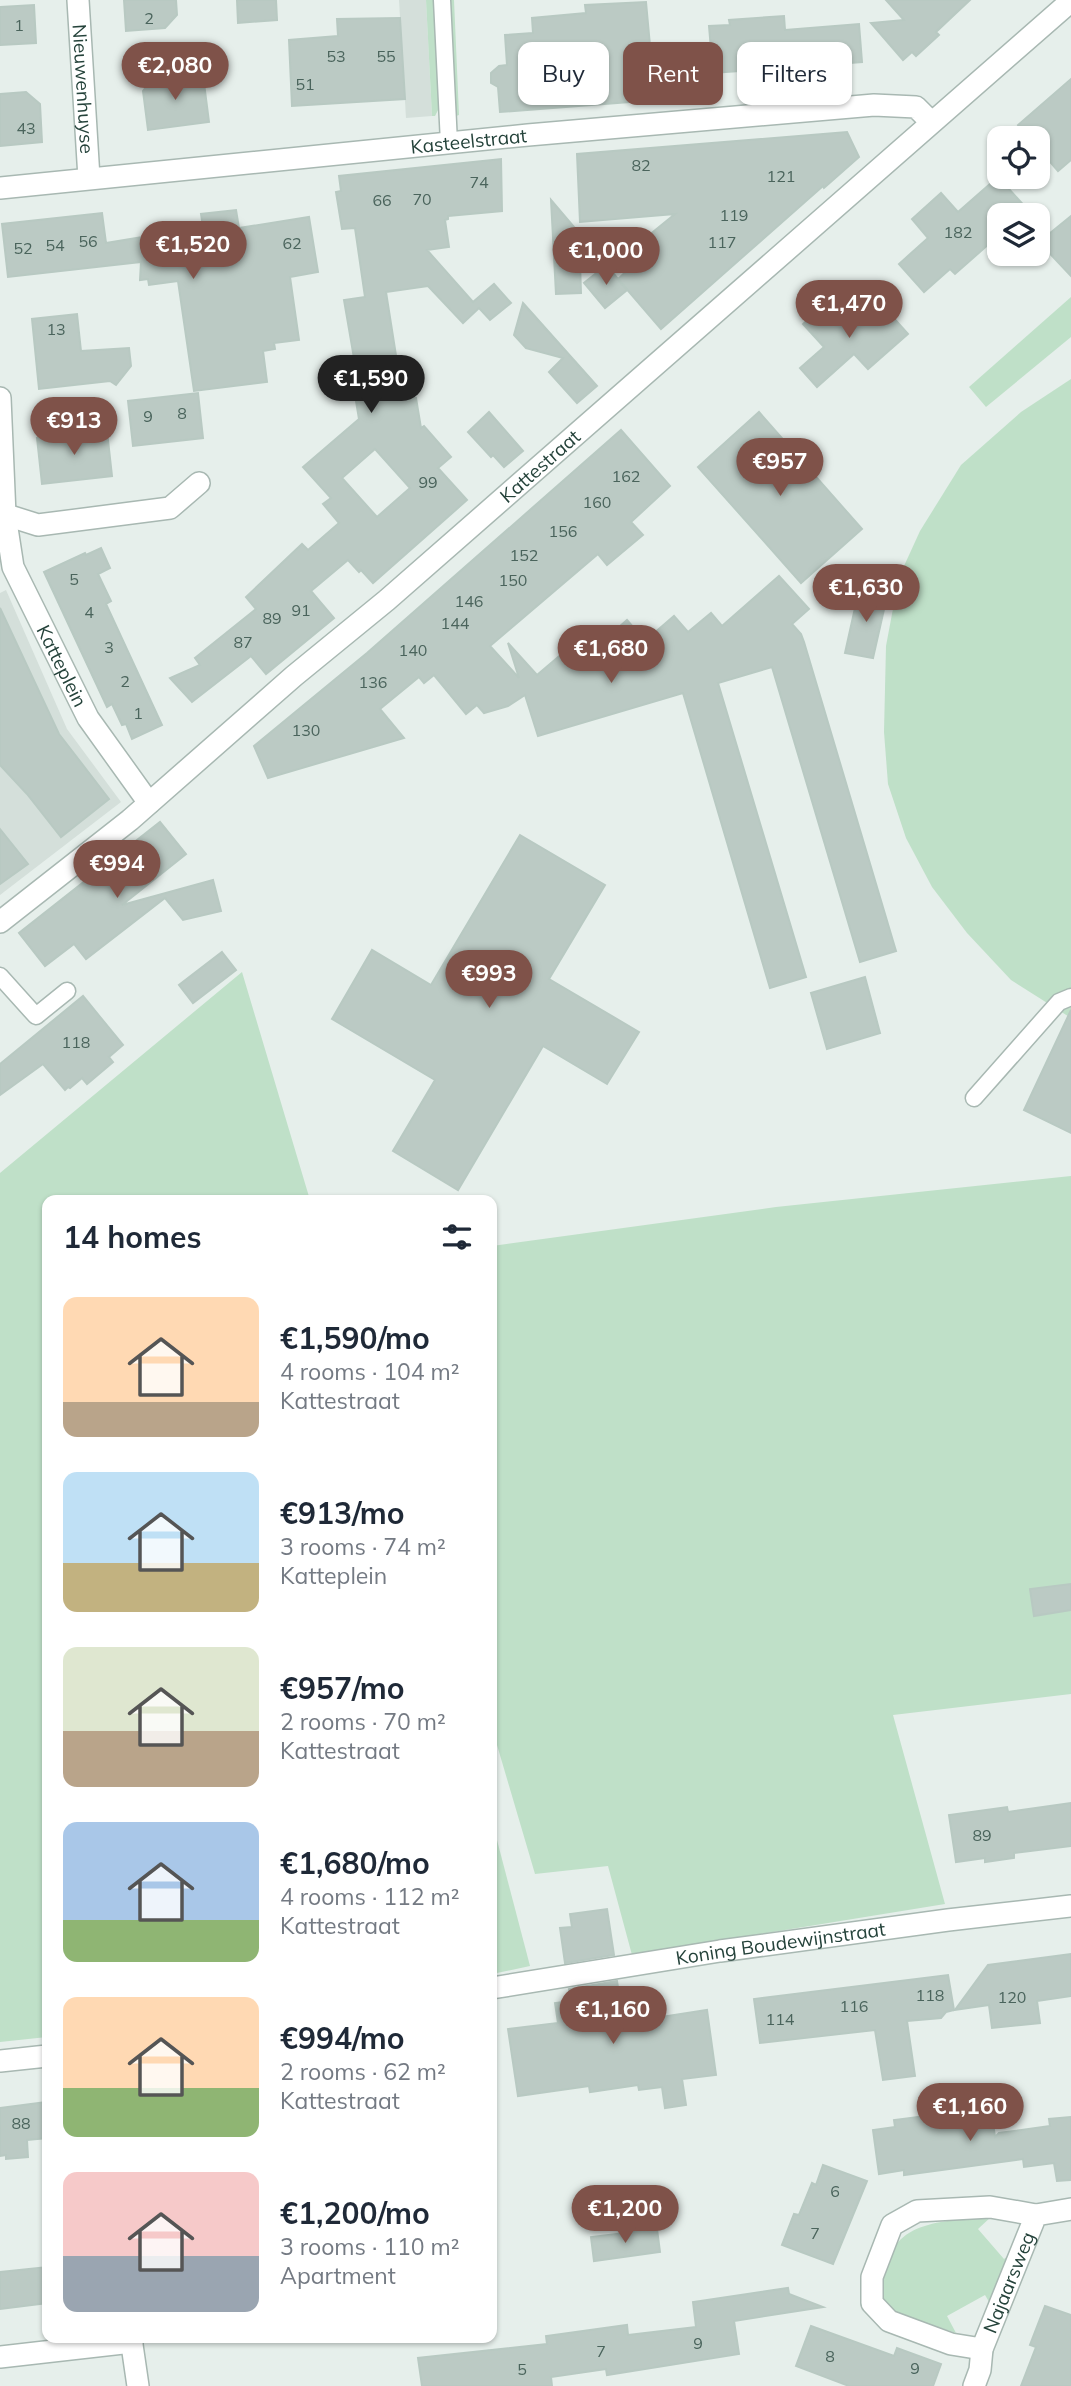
<!DOCTYPE html>
<meta charset="utf-8">
<style>
:root{--surface:#fff;--page:#f6f6f7;--text:#1f2937;--muted:#747a83;--accent:#7f5249}
body{margin:0;font-family:Mulish,sans-serif;background:var(--page);color:var(--text);height:100vh;display:flex;flex-direction:column;font-size:26px;white-space:nowrap}
*{box-sizing:border-box;margin:0}
p{font-size:23px;color:var(--muted)}
.icon{flex:none;width:38px;height:38px;fill:none;stroke:currentColor;stroke-width:2;stroke-linecap:round;stroke-linejoin:round}
.map{position:relative;flex:1;overflow:hidden}
.side{position:absolute;left:42px;top:1195px;width:455px;height:1148px;display:flex;flex-direction:column;background:var(--surface);border-radius:14px;box-shadow:0 2px 5px #0004}
.side>*{flex:none}
.hud{position:absolute;left:518px;top:42px;width:448px;height:63px;display:flex;gap:14px}
.controls{position:absolute;left:987px;top:126px;display:grid;gap:14px}
.controls a{display:grid;place-items:center;width:63px;height:63px;border-radius:14px;background:var(--surface);box-shadow:0 2px 5px #0004;font-size:35px}
.price{position:absolute;translate:-50% -60px;padding:0 16px;border-radius:24px;background:var(--accent);color:#fff;font-size:23px;line-height:46px;filter:drop-shadow(0 2px 4px #0008)}
.price::after{content:'';position:absolute;left:50%;top:42px;width:21px;height:16px;margin-left:-10px;background:inherit;clip-path:polygon(0 0,100% 0,50% 100%)}
.price.active{background:#222;color:#fff}
ul{padding:0;list-style:none}
li{display:flex;align-items:center;gap:21px;height:175px;padding:0 21px}
li span{display:grid;place-items:center;flex:none;width:196px;height:140px;border-radius:14px;color:#555}
li>.icon{margin-inline-start:auto}
span .icon{width:84px;height:84px;fill:#fffc;stroke-width:1}
li b{font-size:30px}
h2{display:flex;justify-content:space-between;align-items:center;height:84px;padding:0 21px;font-size:30px}
.chip{padding:0 24px;border-radius:14px;background:var(--surface);box-shadow:0 2px 5px #0004;font-size:24px;line-height:63px}
.chip.active{background:var(--accent);color:#fff}
.map>svg:first-child{display:block}
</style>
<div class="map">
<svg width="1071" height="2386" viewBox="0 0 1071 2386">
<rect width="100%" height="100%" fill="#e6efeb"/>
<!-- built -->
<g fill="#d4dfda">
<path d="M399,0H426L432,116L406,118Z"/>
<path d="M6,590L67,729L121,802L0,895V593Z"/>
</g>
<!-- green -->
<g fill="#bfe0c8">
<path d="M426,0H454L459,115L456,116L450,109L438,110L435,116H432Z"/>
<path d="M1071,297V337L986,407L969,387Z"/>
<path d="M1071,379V1018L1011,980L967,933L932,887L906,838L888,784L884,732L886,646L899,577L920,531L961,465L1021,412Z"/>
<path d="M242,972L310,1200H47V2037L0,2042V1173Z"/>
<path d="M1071,1176V1694L893,1715L945,1904L632,1955L608,1866L535,1874L492,1728V1246L776,1207Z"/>
<path d="M492,1821L530,1966L492,1974Z"/>
<path d="M992,2216L978,2229L1004,2259L1019,2247L995,2312L985,2295L947,2316L956,2333L894,2312L882,2301C881,2220 929,2223 992,2216Z"/>
</g>
<!-- building -->
<g fill="#bbcac4" stroke="#b8c9c2" stroke-width="2" fill-rule="evenodd">
<path d="M124,0H176L177,15L165,28L126,31Z"/>
<path d="M237,0H276L277,20L238,23Z"/>
<path d="M886,0H970L936,32L939,35L916,56L912,52L903,60L871,23L904,20Z"/>
<path d="M646,2L655,100L500,112L498,87L491,83V73L499,66L507,65L505,35L533,33L532,18L586,13L585,5Z"/>
<path d="M34,5L36,43L0,45V7Z"/>
<path d="M784,16L785,30L859,24L862,62L713,73L709,26L730,25L729,20Z"/>
<path d="M400,18L405,99L292,106L289,40L338,36L337,19Z"/>
<path d="M190,73L204,83L209,122L148,130L143,91L154,77Z"/>
<path d="M1071,79V160L1058,171L1038,148V138H1029L1018,125Z"/>
<path d="M26,92L40,104L42,142L0,146V94Z"/>
<path d="M847,132L859,157L824,188L823,186L661,329L618,279L651,248L643,240L675,214L580,222L577,154Z"/>
<path d="M501,159L502,211L448,216V219L445,220L449,247L427,250L473,302L494,284L511,303L490,320L479,308L463,323L428,286L386,292L403,400L416,398L421,428L424,426L451,457L438,468L467,500L373,583L361,570L359,572L348,560L311,591L334,618L266,674L251,656L192,702L170,678L200,665L195,658L256,609L246,597L302,544L308,550L339,523L323,504L331,498L303,467L359,419L349,359L354,358L344,300L365,297L355,228L342,229L336,192L341,191L339,176ZM375,449L410,488L377,517L342,478Z"/>
<path d="M998,177L1028,210L1022,215H999V235L955,274L950,269L924,292L899,264L928,238L912,219L941,193L958,212Z"/>
<path d="M551,200L579,233L581,293L556,294Z"/>
<path d="M236,210L239,228L309,217L318,272L290,277L299,340L274,343L275,349L263,351L267,382L194,391L178,281L149,285L148,279L140,280L141,262L8,277L2,224L102,213L106,243L203,227L201,214Z"/>
<path d="M1071,216V276L1039,242Z"/>
<path d="M609,268L627,290L605,308L584,283L600,270L603,273Z"/>
<path d="M831,299L855,327L881,304L908,334L868,369L854,354L817,387L800,368L824,347L803,324Z"/>
<path d="M523,303L597,386L577,403L549,372L563,358L526,348L514,335Z"/>
<path d="M77,314L81,351L129,348L131,366L116,385L110,381L39,389L32,319Z"/>
<path d="M198,393L203,438L133,446L128,401Z"/>
<path d="M489,412L523,451L504,467L493,455L491,457L468,432Z"/>
<path d="M759,412L862,529L801,583L698,467Z"/>
<path d="M621,430L670,486L631,522L643,535L607,565L598,554L490,646L519,678L508,643L537,675L563,653L571,662L586,649L590,653L627,620L645,641L674,616L688,632L711,613L722,626L779,576L809,609L792,624L801,634L804,642L896,951L860,962L772,667L718,683L806,977L770,988L683,693L538,736L525,695L508,706L484,713L477,705L466,714L434,675L424,683L419,677L380,709L404,738L268,778L254,746L367,653Z"/>
<path d="M107,431L112,476L42,484L37,438Z"/>
<path d="M101,548L110,568L98,574L111,601L106,604L162,725L132,739L126,724L122,725L112,704L107,707L44,572L85,553L86,555Z"/>
<path d="M859,590L887,596L873,658L845,653Z"/>
<path d="M0,608L59,734L109,799L61,837L27,794L0,765Z"/>
<path d="M160,822L186,854L122,905L213,880L221,911L183,920L165,898L86,959L74,944L45,966L19,933Z"/>
<path d="M0,829L28,864L0,884Z"/>
<path d="M520,835L605,885L549,979L639,1032L607,1084L543,1046L458,1190L393,1151L435,1080L332,1019L372,950L431,985Z"/>
<path d="M222,952L236,970L193,1003L179,985Z"/>
<path d="M865,977L880,1033L827,1049L811,993Z"/>
<path d="M83,996L123,1045L109,1057L113,1062L87,1084L82,1078L70,1088L68,1087L65,1090L43,1064L0,1095V1064Z"/>
<path d="M1071,1010V1133L1024,1110Z"/>
<path d="M1071,1584V1610L1034,1616L1030,1589Z"/>
<path d="M1071,1803V1846L1014,1853V1858L985,1862V1858L956,1862L949,1815L1007,1807L1008,1812Z"/>
<path d="M607,1909L614,1955L565,1963L560,1928L572,1927L570,1914Z"/>
<path d="M1071,1954V1996L1037,2001L1040,2023L992,2028L989,2005L955,2010L988,1965Z"/>
<path d="M948,1975L954,2010L946,2012L941,2018L907,2021L915,2076L883,2080L875,2030L760,2043L754,1999Z"/>
<path d="M617,1981L619,1994L651,1990L655,2018L707,2010L716,2075L682,2079L686,2105L665,2108L662,2087L639,2090L638,2085L590,2092L589,2086L518,2096L508,2029L558,2023L555,2003L570,2001L569,1989Z"/>
<path d="M47,2102V2138L27,2140L28,2157L6,2159V2155L0,2156V2108Z"/>
<path d="M990,2102L995,2137L999,2133L1050,2126L1049,2119L1071,2117V2180L1057,2181L1054,2163L1024,2167L1023,2159L904,2175V2170L879,2174L873,2130L895,2127L894,2120L926,2116V2111Z"/>
<path d="M823,2165L867,2181L833,2264L782,2245L794,2214L799,2215L812,2183L816,2185Z"/>
<path d="M657,2229L660,2252L594,2261L591,2237Z"/>
<path d="M47,2267V2303L0,2309V2272Z"/>
<path d="M788,2288L789,2294L823,2307L734,2321L739,2354L607,2375L606,2369L551,2377L552,2386H422L418,2358L547,2344L546,2336L627,2325L628,2335L696,2327L693,2302Z"/>
<path d="M1045,2306L1071,2315V2386H1021L1036,2347L1030,2345Z"/>
<path d="M811,2326L894,2356L897,2348L941,2364L933,2386H849L796,2366Z"/>
</g>
<g fill="none" stroke-linecap="round" stroke-linejoin="round">
<defs>
<g id="lane">
<path d="M442,0L449,143"/>
<path d="M0,976L36,1016L67,991"/>
<path d="M974,1098L1059,1002L1071,997"/>
</g>
<g id="street">
<path id="s1" d="M78,0L89,178"/>
<path id="s2" d="M0,188L528,135L874,105L916,107L931,122"/>
<path id="s3" d="M0,398L5,515L13,567L88,718L149,803"/>
<path d="M0,513L38,525L170,508L199,483"/>
<path id="s4" d="M0,922L130,820L294,676L387,600L1071,1"/>
<path id="s5" d="M492,1988L720,1951L948,1920L1071,1906"/>
<path d="M0,2061L47,2056"/>
<path d="M131,2338L138,2386"/>
<path d="M982,2349L951,2344L889,2321L872,2303V2277L892,2225L917,2211L990,2207L1036,2215"/>
<path d="M0,2357L132,2342"/>
<path id="s6" d="M974,2386L980,2370L982,2349L1036,2215L1071,2209"/>
</g>
</defs>
<!-- lane casing -->
<use href="#lane" stroke="#a8b8b2" stroke-width="19"/>
<!-- street casing -->
<use href="#street" stroke="#a8b8b2" stroke-width="24"/>
<!-- lane -->
<use href="#lane" stroke="#fff" stroke-width="16"/>
<!-- street -->
<use href="#street" stroke="#fff" stroke-width="21"/>
</g>
<g text-anchor="middle" stroke-width="5" stroke-linejoin="round" paint-order="stroke">
<!-- number labels -->
<g font-size="16" fill="#4a645c">
<text x="149" y="24">2</text>
<text x="19" y="31">1</text>
<text x="336" y="62">53</text>
<text x="386" y="62">55</text>
<text x="305" y="90">51</text>
<text x="26" y="134">43</text>
<text x="641" y="171">82</text>
<text x="781" y="182">121</text>
<text x="479" y="188">74</text>
<text x="422" y="205">70</text>
<text x="382" y="206">66</text>
<text x="734" y="221">119</text>
<text x="958" y="238">182</text>
<text x="88" y="247">56</text>
<text x="722" y="248">117</text>
<text x="292" y="249">62</text>
<text x="55" y="251">54</text>
<text x="23" y="254">52</text>
<text x="56" y="335">13</text>
<text x="182" y="419">8</text>
<text x="148" y="422">9</text>
<text x="626" y="482">162</text>
<text x="428" y="488">99</text>
<text x="597" y="508">160</text>
<text x="563" y="537">156</text>
<text x="524" y="561">152</text>
<text x="74" y="585">5</text>
<text x="513" y="586">150</text>
<text x="469" y="607">146</text>
<text x="301" y="616">91</text>
<text x="89" y="618">4</text>
<text x="272" y="624">89</text>
<text x="455" y="629">144</text>
<text x="243" y="648">87</text>
<text x="109" y="653">3</text>
<text x="413" y="656">140</text>
<text x="125" y="687">2</text>
<text x="373" y="688">136</text>
<text x="138" y="719">1</text>
<text x="306" y="736">130</text>
<text x="76" y="1048">118</text>
<text x="982" y="1841">89</text>
<text x="930" y="2001">118</text>
<text x="1012" y="2003">120</text>
<text x="854" y="2012">116</text>
<text x="780" y="2025">114</text>
<text x="21" y="2129">88</text>
<text x="835" y="2197">6</text>
<text x="815" y="2239">7</text>
<text x="698" y="2349">9</text>
<text x="601" y="2357">7</text>
<text x="830" y="2362">8</text>
<text x="915" y="2374">9</text>
<text x="522" y="2375">5</text>
</g>
<!-- street labels -->
<g font-size="19" fill="#24423a" stroke="#f7fbf9">
<text dy="7" stroke="none"><textPath href="#s1" startOffset="89">Nieuwenhuyse</textPath></text>
<text dy="7" stroke="none"><textPath href="#s2" startOffset="471">Kasteelstraat</textPath></text>
<text dy="7" stroke="none"><textPath href="#s4" startOffset="707">Kattestraat</textPath></text>
<text dy="7" stroke="none"><textPath href="#s3" startOffset="280">Katteplein</textPath></text>
<text dy="7" stroke="none"><textPath href="#s5" startOffset="292">Koning Boudewijnstraat</textPath></text>
<text dy="7" stroke="none"><textPath href="#s6" startOffset="110">Najaarsweg</textPath></text>
</g>
</g>
</svg>
<div class="controls">
<a><svg class="icon" aria-label="locate" viewBox="0 0 24 24"><circle cx="12" cy="12" r="6"/><path d="M12 2v4M12 18v4M2 12h4M18 12h4"/></svg></a>
<a><svg class="icon" aria-label="layers" viewBox="0 0 24 24"><path d="M12 4l9 5-9 5-9-5zM3 14l9 5 9-5"/></svg></a>
</div>
<b class="price" style="left:175px;top:102px">€2,080</b>
<b class="price" style="left:193px;top:281px">€1,520</b>
<b class="price" style="left:606px;top:287px">€1,000</b>
<b class="price" style="left:849px;top:340px">€1,470</b>
<b class="price active" style="left:371px;top:415px">€1,590</b>
<b class="price" style="left:74px;top:457px">€913</b>
<b class="price" style="left:780px;top:498px">€957</b>
<b class="price" style="left:866px;top:624px">€1,630</b>
<b class="price" style="left:611px;top:685px">€1,680</b>
<b class="price" style="left:117px;top:900px">€994</b>
<b class="price" style="left:489px;top:1010px">€993</b>
<b class="price" style="left:613px;top:2046px">€1,160</b>
<b class="price" style="left:970px;top:2143px">€1,160</b>
<b class="price" style="left:625px;top:2245px">€1,200</b>
<div class="hud">
<a class="chip">Buy</a>
<a class="chip active">Rent</a>
<a class="chip">Filters</a>
</div>
<section class="side">
<h2>14 homes<svg class="icon" aria-label="filters" viewBox="0 0 24 24"><path d="M4 7h16M4 17h16"/><circle cx="9" cy="7" r="2"/><circle cx="15" cy="17" r="2"/></svg></h2>
<ul>
<li><span style="background:linear-gradient(#ffd9b3 75%,#b9a48a 0)"><svg class="icon" aria-label="home" viewBox="0 0 24 24"><path d="M3 11l9-7 9 7M6 9v11h12V9"/></svg></span><div><b>€1,590/mo</b><p>4 rooms · 104 m²</p><p>Kattestraat</p></div></li>
<li><span style="background:linear-gradient(#bfe0f5 65%,#c2b280 0)"><svg class="icon" aria-label="home" viewBox="0 0 24 24"><path d="M3 11l9-7 9 7M6 9v11h12V9"/></svg></span><div><b>€913/mo</b><p>3 rooms · 74 m²</p><p>Katteplein</p></div></li>
<li><span style="background:linear-gradient(#dfe7d0 60%,#b9a48a 0)"><svg class="icon" aria-label="home" viewBox="0 0 24 24"><path d="M3 11l9-7 9 7M6 9v11h12V9"/></svg></span><div><b>€957/mo</b><p>2 rooms · 70 m²</p><p>Kattestraat</p></div></li>
<li><span style="background:linear-gradient(#a9c7e8 70%,#8fb573 0)"><svg class="icon" aria-label="home" viewBox="0 0 24 24"><path d="M3 11l9-7 9 7M6 9v11h12V9"/></svg></span><div><b>€1,680/mo</b><p>4 rooms · 112 m²</p><p>Kattestraat</p></div></li>
<li><span style="background:linear-gradient(#ffd9b3 65%,#8fb573 0)"><svg class="icon" aria-label="home" viewBox="0 0 24 24"><path d="M3 11l9-7 9 7M6 9v11h12V9"/></svg></span><div><b>€994/mo</b><p>2 rooms · 62 m²</p><p>Kattestraat</p></div></li>
<li><span style="background:linear-gradient(#f6c9c9 60%,#9aa5b1 0)"><svg class="icon" aria-label="home" viewBox="0 0 24 24"><path d="M3 11l9-7 9 7M6 9v11h12V9"/></svg></span><div><b>€1,200/mo</b><p>3 rooms · 110 m²</p><p>Apartment</p></div></li>
</ul>
</section>
</div>
